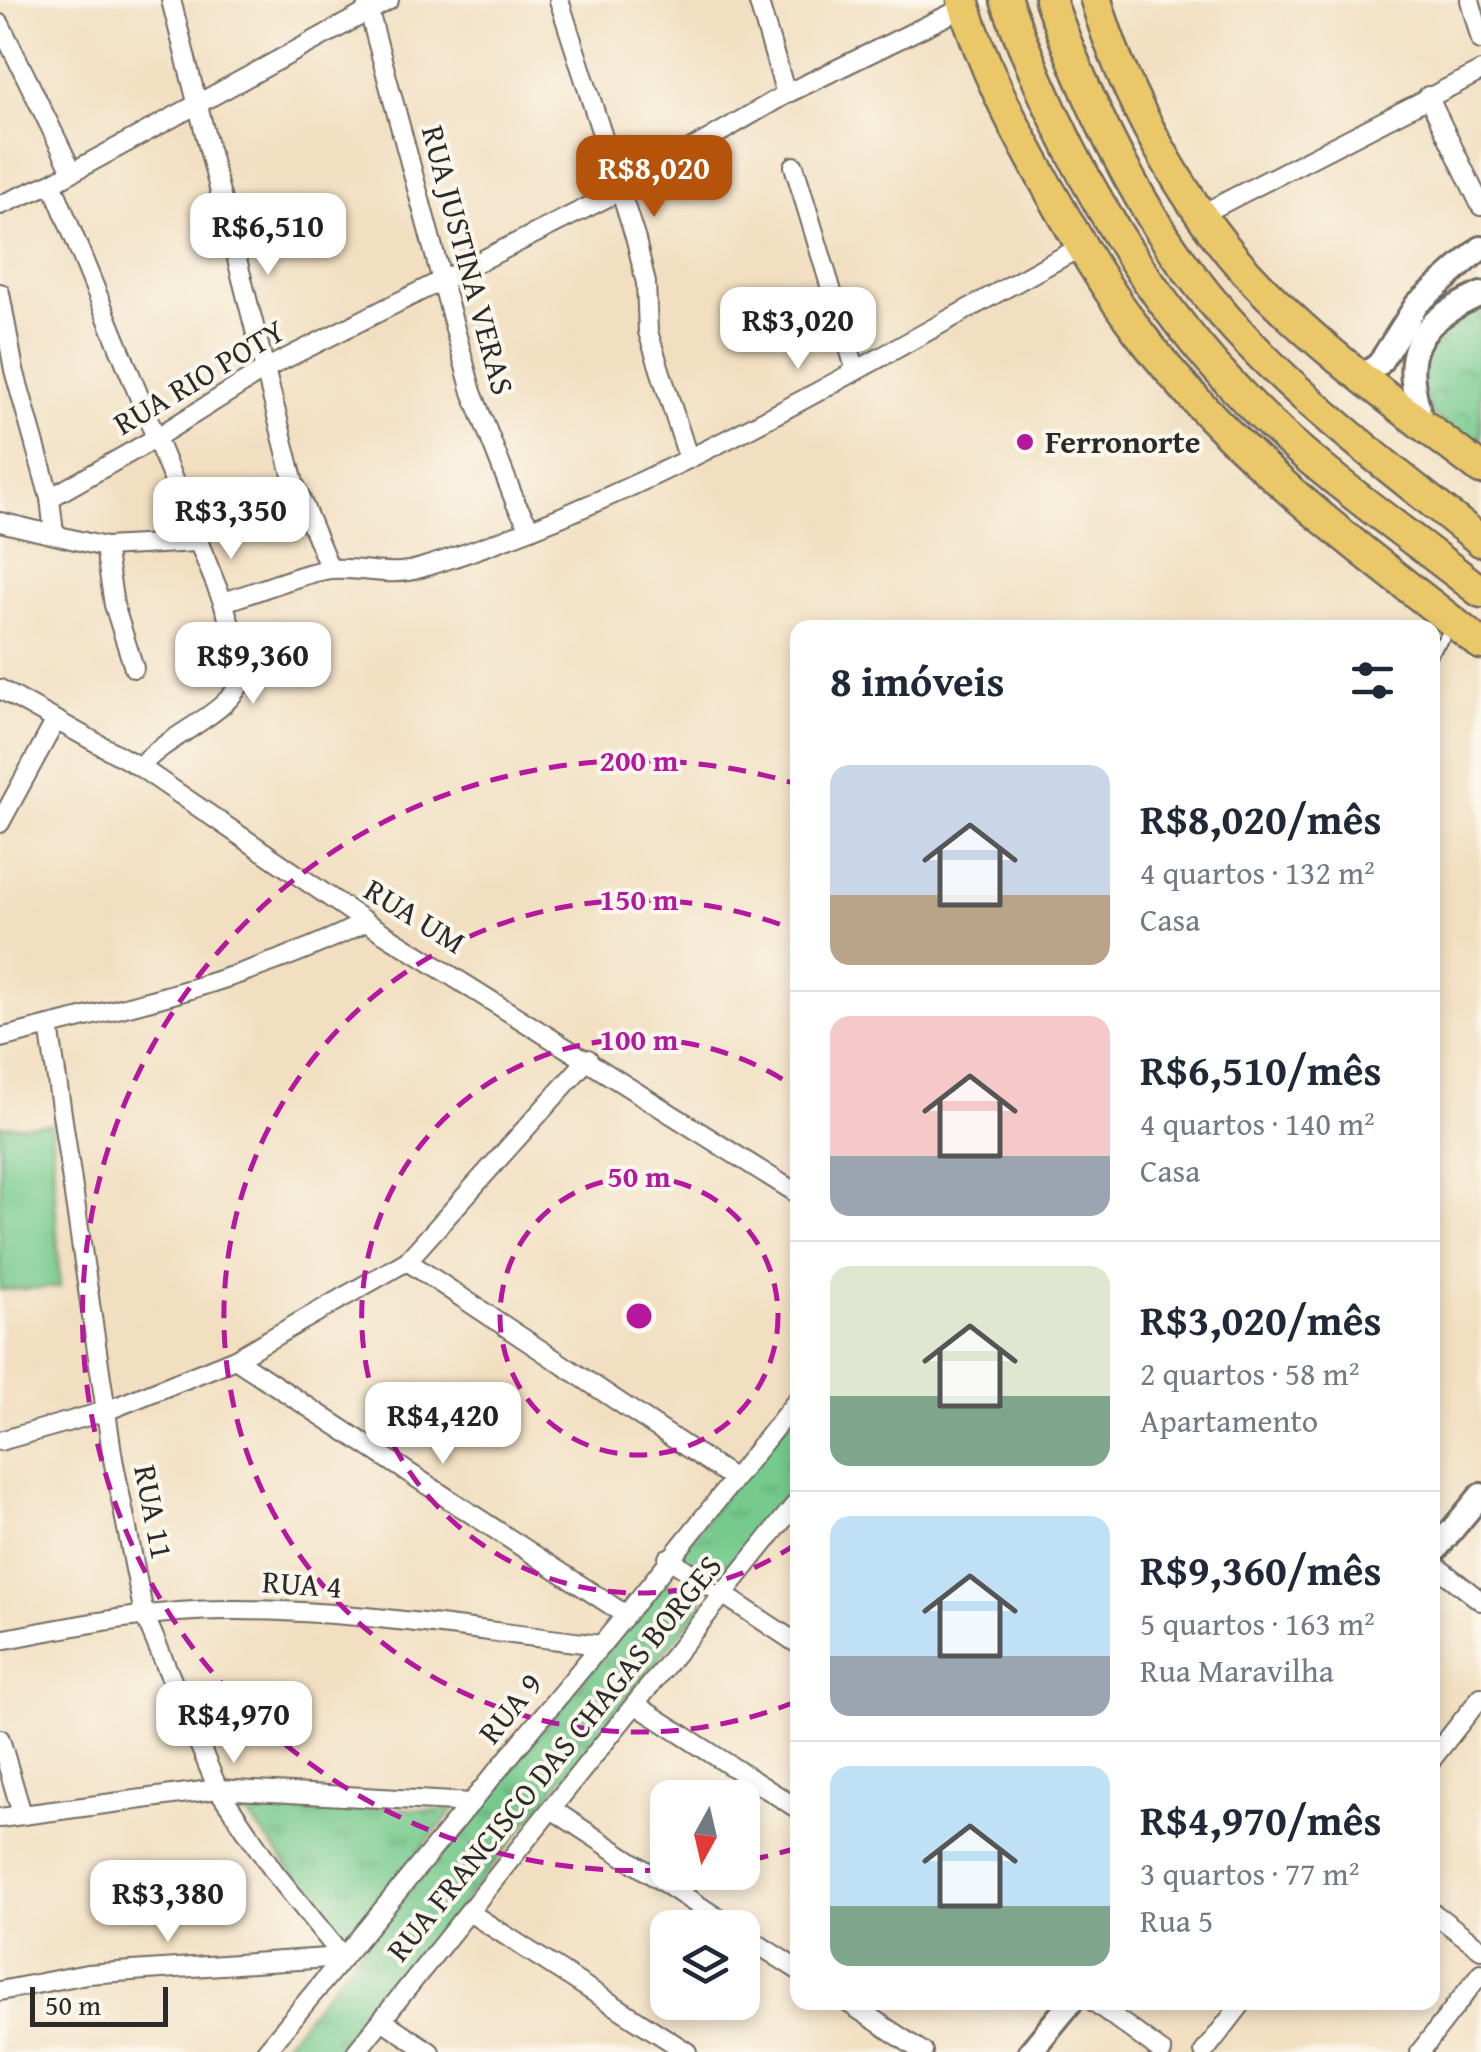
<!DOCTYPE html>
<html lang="pt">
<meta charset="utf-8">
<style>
:root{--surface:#fff;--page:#f6f6f7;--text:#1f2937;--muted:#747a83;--line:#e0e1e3;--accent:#b45309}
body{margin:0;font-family:"Gentium Book Plus",serif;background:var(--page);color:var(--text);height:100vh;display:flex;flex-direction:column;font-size:38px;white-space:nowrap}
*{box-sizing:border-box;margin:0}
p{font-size:32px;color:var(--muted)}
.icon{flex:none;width:55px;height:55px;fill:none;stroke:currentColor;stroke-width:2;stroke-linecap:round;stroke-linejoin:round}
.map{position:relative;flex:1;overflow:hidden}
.side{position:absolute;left:790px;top:620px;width:650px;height:1390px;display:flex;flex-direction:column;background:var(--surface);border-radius:20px;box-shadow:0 5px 15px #0003}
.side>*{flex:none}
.needle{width:65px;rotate:188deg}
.buttons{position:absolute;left:650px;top:1780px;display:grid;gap:20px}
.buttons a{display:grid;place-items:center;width:110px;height:110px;border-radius:20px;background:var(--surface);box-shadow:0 5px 15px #0003;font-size:50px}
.scale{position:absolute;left:30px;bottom:25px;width:138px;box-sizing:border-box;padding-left:10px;border:5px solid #2b2b2b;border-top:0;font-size:28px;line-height:35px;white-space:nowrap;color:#2b2b2b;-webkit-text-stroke:8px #fbf7ec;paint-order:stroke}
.price{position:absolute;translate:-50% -85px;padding:0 22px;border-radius:20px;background:#fff;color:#222;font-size:32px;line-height:65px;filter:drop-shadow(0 2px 5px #0008)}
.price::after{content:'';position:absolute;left:50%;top:60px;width:30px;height:22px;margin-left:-15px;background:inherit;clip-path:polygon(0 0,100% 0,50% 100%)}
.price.current{background:var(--accent);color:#fff}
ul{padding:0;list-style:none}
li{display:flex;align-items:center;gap:30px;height:250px;padding:0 40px}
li+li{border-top:2px solid var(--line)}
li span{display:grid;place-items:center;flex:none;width:280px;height:200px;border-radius:20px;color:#555}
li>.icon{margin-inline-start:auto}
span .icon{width:120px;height:120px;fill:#fffc;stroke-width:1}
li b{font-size:42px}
h2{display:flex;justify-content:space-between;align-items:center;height:120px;padding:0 40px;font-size:42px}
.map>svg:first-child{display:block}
</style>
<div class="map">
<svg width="1481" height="2052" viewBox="0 0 1481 2052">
<defs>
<pattern id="grass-tufts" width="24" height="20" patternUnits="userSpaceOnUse" patternTransform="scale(2.5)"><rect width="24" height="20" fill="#76ca8d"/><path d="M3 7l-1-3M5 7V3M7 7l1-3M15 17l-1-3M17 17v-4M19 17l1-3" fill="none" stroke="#61a473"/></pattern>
<pattern id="park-crowns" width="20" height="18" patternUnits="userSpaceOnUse" patternTransform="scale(2.5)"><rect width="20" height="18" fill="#76ca8d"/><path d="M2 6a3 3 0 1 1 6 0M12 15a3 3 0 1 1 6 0" fill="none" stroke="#61a473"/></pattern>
</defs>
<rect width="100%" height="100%" fill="#fbf7ec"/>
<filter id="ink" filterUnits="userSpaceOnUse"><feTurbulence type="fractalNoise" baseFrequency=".01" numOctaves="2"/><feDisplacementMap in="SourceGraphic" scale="20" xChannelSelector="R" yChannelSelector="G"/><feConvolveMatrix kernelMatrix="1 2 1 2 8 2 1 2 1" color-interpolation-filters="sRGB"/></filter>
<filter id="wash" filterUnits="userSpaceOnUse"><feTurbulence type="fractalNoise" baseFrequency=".0048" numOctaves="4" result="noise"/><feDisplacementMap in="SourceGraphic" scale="40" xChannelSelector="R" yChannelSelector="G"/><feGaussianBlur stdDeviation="2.25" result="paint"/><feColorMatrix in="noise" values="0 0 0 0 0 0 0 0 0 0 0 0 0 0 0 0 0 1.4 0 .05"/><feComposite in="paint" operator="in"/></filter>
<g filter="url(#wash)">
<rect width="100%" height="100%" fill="#f2dfc1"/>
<!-- grass -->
<g fill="url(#grass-tufts)" stroke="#507a5c" stroke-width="2.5">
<path d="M797,1405V1486L721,1583L677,1555Z"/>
<path d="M665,1581L705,1602L343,2052H277Z"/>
<path d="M236,1800L453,1811L345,1938Z"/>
</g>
<!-- park -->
<path fill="url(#park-crowns)" stroke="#507a5c" stroke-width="2.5" d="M1481,299V453L1432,414L1416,379L1431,337Z"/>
<!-- pitch -->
<path fill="#76ca8d" stroke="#507a5c" stroke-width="2.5" d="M51,1124L60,1287L0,1290V1126Z"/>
</g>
<g filter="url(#ink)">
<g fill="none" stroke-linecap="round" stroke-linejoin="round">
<defs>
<path id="service" d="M1432,653L1450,630"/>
<g id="minor">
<path d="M171,0L294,483L330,569"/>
<path d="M366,0L472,392L516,504L531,529"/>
<path d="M559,0L636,240L646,283L648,332L688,457"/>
<path d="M758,0L786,94"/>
<path d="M1470,0L1481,40"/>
<path d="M0,24L72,171"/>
<path d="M1428,96L1481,206"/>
<path d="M794,166L855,368"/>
<path d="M52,183L223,602L245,671C235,714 169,732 140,767"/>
<path d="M0,205L52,183L389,0"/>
<path d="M1202,214L1481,71"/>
<path d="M0,293L14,370L50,498L54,534"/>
<path d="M50,498L154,439L267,368L618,192L786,94L965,7"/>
<path d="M0,522L105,547L196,542"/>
<path d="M105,547L114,605L134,668"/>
<path d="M223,602C252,594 306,571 332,569C364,567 389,578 421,568C654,496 868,361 1081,247"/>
<path d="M0,689L140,767L366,922L798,1194"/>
<path d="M0,823L56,720"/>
<path d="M49,1026L113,1459L144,1614L218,1789L275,1873L343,1957"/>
<path d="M0,1038C124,1008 252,979 366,922"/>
<path d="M407,1261L733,1478"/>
<path d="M235,1359L626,1615"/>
<path d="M0,1441L106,1411L235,1359L407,1261L588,1059"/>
<path d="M668,1558L798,1644"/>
<path d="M1432,1563L1481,1601"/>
<path d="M0,1640C75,1626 150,1610 227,1610C351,1609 477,1631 601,1645"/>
<path d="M636,1705L798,1809"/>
<path d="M0,1739L22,1814"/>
<path d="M1432,1759L1481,1697"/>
<path d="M553,1810L733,1928"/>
<path d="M0,1818L218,1789L471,1803"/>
<path d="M469,1912L687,2052"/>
<path d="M1432,1912L1481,1949"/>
<path d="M742,1934L798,1970"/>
<path d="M0,1991L87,1974L343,1957"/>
<path d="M847,2002L923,2052"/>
<path d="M1094,2002L1162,2052"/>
<path d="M382,2020L430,2052"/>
<path d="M265,2052L626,1615L798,1399"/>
<path d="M356,2052L798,1501"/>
<path d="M1204,2052L1243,2002"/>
<path d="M1420,2052L1481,1973"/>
</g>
<g id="tertiary">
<path d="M1357,373H1367L1379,364L1417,304L1481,248"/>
<path d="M1423,424C1400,354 1412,325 1481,294"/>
<path d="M1432,1554L1481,1495"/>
<path d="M1030,2052L1071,2002"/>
</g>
<g id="primary">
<path d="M963,0C982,66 1014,127 1047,186C1076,237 1104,287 1140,334C1233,457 1361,549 1481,644"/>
<path d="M1096,0C1122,91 1183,203 1247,273C1316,348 1400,407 1481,469"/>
</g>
<g id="trunk">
<path d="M1006,0C1060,149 1135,286 1246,400C1316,472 1403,530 1481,592"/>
<path d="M1050,0C1084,94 1129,191 1189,272C1268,379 1378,458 1481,541"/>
</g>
</defs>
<!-- service casing -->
<use href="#service" stroke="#716a60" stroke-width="14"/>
<!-- minor casing -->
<use href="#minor" stroke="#716a60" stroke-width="22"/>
<!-- tertiary casing -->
<use href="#tertiary" stroke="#716a60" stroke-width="28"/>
<!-- primary casing -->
<use href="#primary" stroke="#716a60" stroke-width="35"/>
<!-- trunk casing -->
<use href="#trunk" stroke="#716a60" stroke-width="35"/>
<!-- service -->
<use href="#service" stroke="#fff" stroke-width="9"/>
<!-- minor -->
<use href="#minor" stroke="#fff" stroke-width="18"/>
<!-- tertiary -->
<use href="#tertiary" stroke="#fff" stroke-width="22"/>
<!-- primary -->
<use href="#primary" stroke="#eac769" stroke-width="30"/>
<!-- trunk -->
<use href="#trunk" stroke="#eac769" stroke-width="30"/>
</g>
</g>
<!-- distance rings -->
<g fill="none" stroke="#b5179e" stroke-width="5" stroke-dasharray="18 12">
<circle cx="639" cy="1316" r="139"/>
<path d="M796 1544A277 277 0 1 1 796 1088"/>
<path d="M795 1702A416 416 0 1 1 795 930"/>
<path d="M797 1848A555 555 0 0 1 745 1861M663 1870A555 555 0 1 1 797 784"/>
</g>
<!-- markers -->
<circle fill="#b5179e" stroke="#fbf7ec" stroke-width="4" cx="1025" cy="442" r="10"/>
<g text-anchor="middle" stroke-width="8" stroke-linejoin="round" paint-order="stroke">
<!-- street labels -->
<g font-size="32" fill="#2b2b2b" stroke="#fbf7ec">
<text transform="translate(468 260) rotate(75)" y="11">RUA JUSTINA VERAS</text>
<text transform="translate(199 377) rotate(-31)" y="11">RUA RIO POTY</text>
<text transform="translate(415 916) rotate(32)" y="11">RUA UM</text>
<text transform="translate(154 1512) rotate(79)" y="11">RUA 11</text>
<text transform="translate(302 1584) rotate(4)" y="11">RUA 4</text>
<text transform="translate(510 1708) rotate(-51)" y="11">RUA 9</text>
<text transform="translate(554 1758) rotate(-51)" y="11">RUA FRANCISCO DAS CHAGAS BORGES</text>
</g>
<!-- poi labels -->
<g font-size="32" font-weight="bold" fill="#2b2b2b" stroke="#fbf7ec" text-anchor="start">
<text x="1045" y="453">Ferronorte</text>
</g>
</g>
<circle cx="639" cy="1316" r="15" fill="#b5179e" stroke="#fbf7ec" stroke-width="5"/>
<g font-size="30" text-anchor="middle" font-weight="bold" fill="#b5179e" stroke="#fbf7ec" stroke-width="8" stroke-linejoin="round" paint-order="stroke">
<text x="639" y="771">200 m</text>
<text x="639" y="910">150 m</text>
<text x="639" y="1050">100 m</text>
<text x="639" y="1187">50 m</text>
</g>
</svg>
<div class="buttons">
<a><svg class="needle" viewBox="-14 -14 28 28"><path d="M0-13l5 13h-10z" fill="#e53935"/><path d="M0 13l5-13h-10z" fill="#747a83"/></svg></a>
<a><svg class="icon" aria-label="layers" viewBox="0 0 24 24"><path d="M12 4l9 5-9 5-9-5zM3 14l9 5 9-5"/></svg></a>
</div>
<div class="scale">50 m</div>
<b class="price current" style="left:654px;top:220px">R$8,020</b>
<b class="price" style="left:268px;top:278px">R$6,510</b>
<b class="price" style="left:798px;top:372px">R$3,020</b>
<b class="price" style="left:231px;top:562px">R$3,350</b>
<b class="price" style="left:253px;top:707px">R$9,360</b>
<b class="price" style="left:443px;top:1467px">R$4,420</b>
<b class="price" style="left:234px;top:1766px">R$4,970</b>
<b class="price" style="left:168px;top:1945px">R$3,380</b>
<section class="side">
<h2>8 imóveis<svg class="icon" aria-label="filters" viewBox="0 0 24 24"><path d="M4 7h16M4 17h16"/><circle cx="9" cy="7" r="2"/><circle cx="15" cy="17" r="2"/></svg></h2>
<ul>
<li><span style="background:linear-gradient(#c9d6e8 65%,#b9a48a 0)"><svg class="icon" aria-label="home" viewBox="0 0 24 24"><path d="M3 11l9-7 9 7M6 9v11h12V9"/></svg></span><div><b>R$8,020/mês</b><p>4 quartos · 132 m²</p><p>Casa</p></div></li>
<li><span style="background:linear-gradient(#f6c9c9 70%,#9aa5b1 0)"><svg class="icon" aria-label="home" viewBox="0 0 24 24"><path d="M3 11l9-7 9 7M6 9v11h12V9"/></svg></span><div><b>R$6,510/mês</b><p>4 quartos · 140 m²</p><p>Casa</p></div></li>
<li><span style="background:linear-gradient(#dfe7d0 65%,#7fa58c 0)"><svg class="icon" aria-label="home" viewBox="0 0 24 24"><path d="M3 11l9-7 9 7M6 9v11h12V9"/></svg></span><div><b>R$3,020/mês</b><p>2 quartos · 58 m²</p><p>Apartamento</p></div></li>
<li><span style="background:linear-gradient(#bfe0f5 70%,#9aa5b1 0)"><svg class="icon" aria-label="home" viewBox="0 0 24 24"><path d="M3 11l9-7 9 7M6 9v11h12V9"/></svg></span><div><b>R$9,360/mês</b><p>5 quartos · 163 m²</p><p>Rua Maravilha</p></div></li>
<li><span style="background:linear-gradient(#bfe0f5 70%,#7fa58c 0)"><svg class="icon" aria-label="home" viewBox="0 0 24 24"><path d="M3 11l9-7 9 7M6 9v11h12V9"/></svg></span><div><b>R$4,970/mês</b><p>3 quartos · 77 m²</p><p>Rua 5</p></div></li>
</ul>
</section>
</div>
